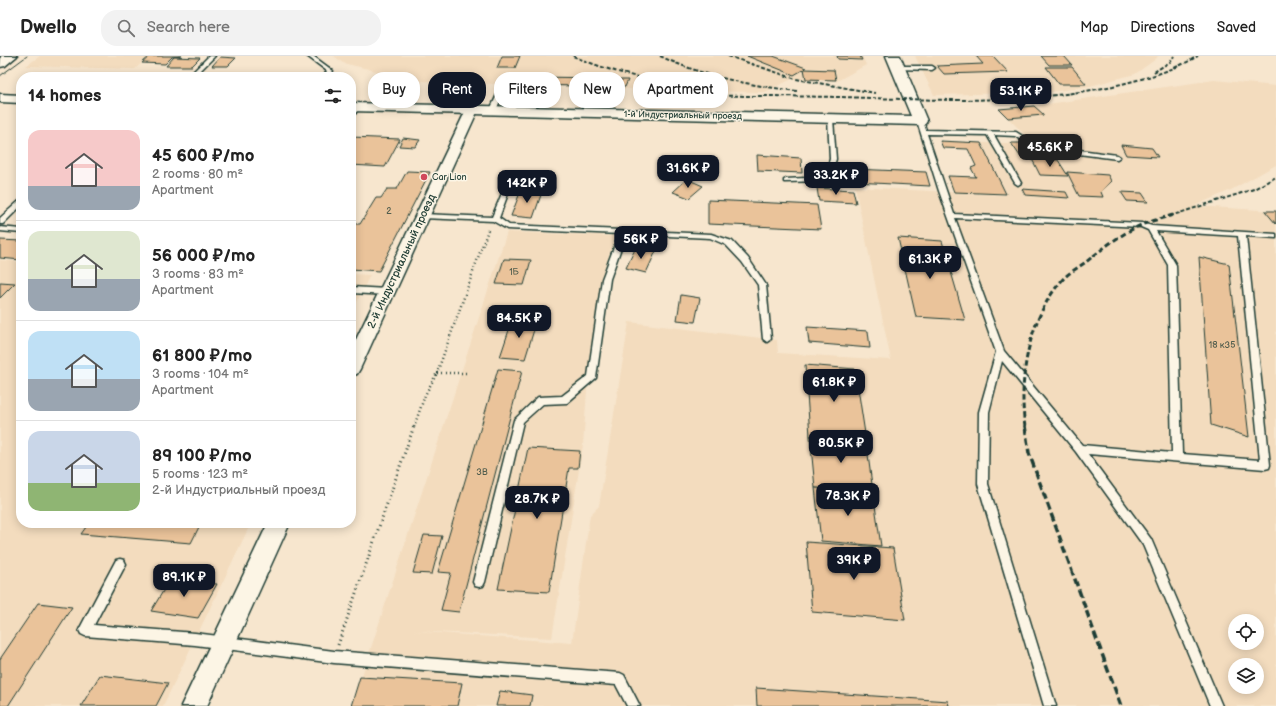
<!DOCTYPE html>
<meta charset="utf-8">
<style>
:root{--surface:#fff;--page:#f2f2f2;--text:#222;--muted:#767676;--line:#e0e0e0;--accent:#111827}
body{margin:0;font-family:"Balsamiq Sans",sans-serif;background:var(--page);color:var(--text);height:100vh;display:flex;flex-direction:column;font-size:15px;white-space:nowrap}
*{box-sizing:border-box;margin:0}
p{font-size:13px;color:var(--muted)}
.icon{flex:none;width:22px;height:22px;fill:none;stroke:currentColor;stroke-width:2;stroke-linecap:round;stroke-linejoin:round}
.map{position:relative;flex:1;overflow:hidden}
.sheet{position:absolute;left:16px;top:16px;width:340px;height:456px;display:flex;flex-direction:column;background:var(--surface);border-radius:16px;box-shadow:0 2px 10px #0003}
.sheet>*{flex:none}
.guide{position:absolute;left:368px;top:16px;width:380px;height:36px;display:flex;gap:8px}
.controls{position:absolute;left:1228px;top:558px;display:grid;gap:8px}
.controls a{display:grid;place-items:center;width:36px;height:36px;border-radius:50%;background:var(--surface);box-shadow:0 2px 10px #0003;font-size:20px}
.price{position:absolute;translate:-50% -34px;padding:0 9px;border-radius:8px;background:var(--accent);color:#fff;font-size:13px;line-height:26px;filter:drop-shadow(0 1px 2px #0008)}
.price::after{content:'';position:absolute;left:50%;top:24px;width:12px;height:9px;margin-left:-6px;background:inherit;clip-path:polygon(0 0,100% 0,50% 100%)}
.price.selected{background:#222;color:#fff}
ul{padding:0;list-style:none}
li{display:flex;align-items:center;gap:12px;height:100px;padding:0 12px}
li+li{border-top:1px solid var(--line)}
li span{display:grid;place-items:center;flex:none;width:112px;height:80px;border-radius:12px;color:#555}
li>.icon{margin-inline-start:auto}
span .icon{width:48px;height:48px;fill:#fffc;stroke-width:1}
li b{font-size:17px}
h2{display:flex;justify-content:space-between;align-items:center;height:48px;padding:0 12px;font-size:17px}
.tag{padding:0 14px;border-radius:16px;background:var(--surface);box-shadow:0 2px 10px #0003;font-size:14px;line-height:36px}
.tag.selected{background:var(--accent);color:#fff}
header{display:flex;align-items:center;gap:24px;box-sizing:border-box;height:56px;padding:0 20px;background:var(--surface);border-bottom:1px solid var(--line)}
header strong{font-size:19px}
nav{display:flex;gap:22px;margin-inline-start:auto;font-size:14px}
.search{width:280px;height:36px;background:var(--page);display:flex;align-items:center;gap:10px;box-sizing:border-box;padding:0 14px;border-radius:16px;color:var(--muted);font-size:15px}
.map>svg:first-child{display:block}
</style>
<header>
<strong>Dwello</strong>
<div class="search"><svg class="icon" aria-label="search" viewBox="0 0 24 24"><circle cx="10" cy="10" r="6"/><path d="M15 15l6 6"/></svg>Search here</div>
<nav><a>Map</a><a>Directions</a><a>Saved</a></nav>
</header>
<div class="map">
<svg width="1276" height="650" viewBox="0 0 1276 650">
<rect width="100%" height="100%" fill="#f7e6ce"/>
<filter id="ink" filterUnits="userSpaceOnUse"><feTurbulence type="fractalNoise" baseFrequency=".025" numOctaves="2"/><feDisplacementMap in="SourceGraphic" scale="8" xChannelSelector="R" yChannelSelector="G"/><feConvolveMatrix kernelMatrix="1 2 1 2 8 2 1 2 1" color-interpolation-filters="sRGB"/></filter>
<g filter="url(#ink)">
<!-- built -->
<g fill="#f3dcbe" fill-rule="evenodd">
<path d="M40,0H150L135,13L26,10Z"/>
<path d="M334,0H862L866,9L837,25L792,23L765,36L685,35L418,25L343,7Z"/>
<path d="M915,0H1158L1156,3L1135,18L1090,30L1051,36L934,39Z"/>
<path d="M1214,24L1276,30V109L1231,134L1194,150L1276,155V650H352L507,176L616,180L602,219L589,307L583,389L552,582L414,575L572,587L590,459L599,450L629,266L777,284L778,297L891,304L855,131L1006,139L981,87H1025L1031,85L999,53L1034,50ZM1235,565H1257V587H1235ZM1235,609H1257V631H1235Z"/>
<path d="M0,204L21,206V467H251L163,650H0Z"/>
<path d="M351,218L370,219L351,258Z"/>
</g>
<!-- building -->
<g fill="#eac39a" stroke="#1f3d34">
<path d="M150,0H182L172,1L165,8L142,7Z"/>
<path d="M502,0H520L515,12H497Z"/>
<path d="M747,0H773L806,12L794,19Z"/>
<path d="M837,0H860L862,4L838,3Z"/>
<path d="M976,0H993L1008,16L944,18L937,10L983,8Z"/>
<path d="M1041,0H1064L1072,9H1049Z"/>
<path d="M174,1L200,2L192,10H166Z"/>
<path d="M220,1L236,2L228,10H212Z"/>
<path d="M1046,11H1072L1086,28H1059Z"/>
<path d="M804,13L834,14L836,24L806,23Z"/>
<path d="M533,21L610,22V24H628L625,31L530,29Z"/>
<path d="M1034,50L1044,59L1008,62L999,53Z"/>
<path d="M351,81L400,83L385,111L351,109Z"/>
<path d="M403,82L420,84L415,91L399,90Z"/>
<path d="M940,85L981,87L1006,138L954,136L948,120L976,121L971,112L976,110L968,93L943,92Z"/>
<path d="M1011,87H1025L1035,100H1020Z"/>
<path d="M1121,89L1152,92L1158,101L1126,99Z"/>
<path d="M757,99L801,102L802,117L758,115Z"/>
<path d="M1032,103L1058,104L1068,120L1040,119Z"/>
<path d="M852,113L926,116L930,130L855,126Z"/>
<path d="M407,115L430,116L379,215L351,213V168H360L376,142H381L387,133H397Z"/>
<path d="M1067,116L1108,119L1111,125L1101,136L1103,141L1079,140Z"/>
<path d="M687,123L703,130L689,142L673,136Z"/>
<path d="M817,132L853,134L856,147L819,145Z"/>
<path d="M1022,133L1066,136L1069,142L1025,139Z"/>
<path d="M521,134L542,136L533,162L511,160Z"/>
<path d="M1121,136L1142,137L1148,146L1127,145Z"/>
<path d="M708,144L817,149L821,173L708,168Z"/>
<path d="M1265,155H1276V168Z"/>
<path d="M898,182L942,185L965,264L916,261Z"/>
<path d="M0,184L21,185V204L0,202Z"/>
<path d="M636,191L656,195L646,217L626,212Z"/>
<path d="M1199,201L1229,208L1249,381L1211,369Z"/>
<path d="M504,203L531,204L524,229L496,228Z"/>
<path d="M0,226L15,227L0,242Z"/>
<path d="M681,239L700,242L695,266L677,264Z"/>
<path d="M513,262L537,264L525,303L500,301Z"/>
<path d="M807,271L868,275L870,292L809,287Z"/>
<path d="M805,309L855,313L866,384L810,380Z"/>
<path d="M498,313L522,315L459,556L441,554L451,517L438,516Z"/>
<path d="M810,380L866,384L873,436L815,432Z"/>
<path d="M528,392L580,395L578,412H569L549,536L498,533Z"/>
<path d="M815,432L873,436L881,490L821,485Z"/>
<path d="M89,467H201L191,487L81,478Z"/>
<path d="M424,479L442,480L432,518L413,517Z"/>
<path d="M806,486L893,492L905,564L812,556Z"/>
<path d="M171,522L217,528L198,562L151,555Z"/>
<path d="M38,547L72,551L8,650H0V603Z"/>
<path d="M100,619L168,627L156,650H81Z"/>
<path d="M360,621L462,627L457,650H351Z"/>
<path d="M756,632L948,645L949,650H757Z"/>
<path d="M500,635L532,639L530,650H496Z"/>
</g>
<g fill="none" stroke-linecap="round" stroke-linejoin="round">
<defs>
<g id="service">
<path d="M209,0H215L194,21H188Z"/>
<path d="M307,0H313L332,14L333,15L329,21H323L327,15Z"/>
<path d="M898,10H932L935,12L932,14L896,13L895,12Z"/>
<path d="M502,28L507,29L496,54L491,55L490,54Z"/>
<path d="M355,50L360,51L353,61L351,62V55Z"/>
<path d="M828,62L833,63L836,103L830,123L827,125L784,126V124L786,123L824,121L830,103Z"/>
<path d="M920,63L923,65L926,74L1016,76L1035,88L1117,99L1120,101L1117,103L1033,92L1015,80L994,79L1021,127L1018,129L1015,127L987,79L927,78L954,158L1142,167L1152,170L1276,178V182L1246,180L1270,409L1269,412L1265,413L1088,398L1151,483L1222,650H1210L1143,489L1076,396L1002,305L989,356L988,428L1056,650H1044L978,428L979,356L996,296L939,135L917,65ZM955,162L1141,171L1148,174L1168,209L1172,397L1082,389L1004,295ZM1156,175L1238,180L1260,404L1182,398L1176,209Z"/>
<path d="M506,133L509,135L499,162L509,169L711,178L732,185L748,202L766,229L771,283L767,286L763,283L758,229L742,206L726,189L710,182L626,178L610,223L596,322L567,347L543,348L523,366L485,526L483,530L479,531L475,530L473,526L514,364L538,341L562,340L588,320L602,223L619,178L507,173L493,165L422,162L418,160L422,158L492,161L503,135Z"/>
<path d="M21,144V150L3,168H0V162L19,145Z"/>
<path d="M0,171L21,173V177L0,175Z"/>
<path d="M351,231L387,233L391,236L387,239L351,237Z"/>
<path d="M120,503L124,504L126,508L94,569L195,577L334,595L620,617L624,619L640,650H627L616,629L334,607L195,589L85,580L81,578L79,574L81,570L116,504Z"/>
</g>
<g id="minor">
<path d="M472,50L476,51L478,54L360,313L357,318L351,320V294L466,54L468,51Z"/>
<path d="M268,467H290L207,650H181Z"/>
</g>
<g id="tertiary">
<path d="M1,0H17L5,10L0,11Z"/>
<path d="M886,0H900L927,65L925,68L920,69L351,55V47L911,60Z"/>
<path d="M0,38L21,39V47L0,46Z"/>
</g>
</defs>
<!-- service casing -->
<use href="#service" stroke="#1f3d34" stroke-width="3"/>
<!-- minor casing -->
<use href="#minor" stroke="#1f3d34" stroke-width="3"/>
<!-- tertiary casing -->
<use href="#tertiary" stroke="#1f3d34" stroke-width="3"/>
<!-- path-far1 -->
<g stroke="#1f3d34" stroke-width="2.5" stroke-dasharray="1 3" stroke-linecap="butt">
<path d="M466,317H437L488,174"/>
<path d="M414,371L425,339L437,317"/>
</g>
<!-- path -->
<path stroke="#1f3d34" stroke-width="3" stroke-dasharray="1 3.5" stroke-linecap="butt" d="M338,589L414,370"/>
<!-- service -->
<use href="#service" fill="#fcf5e5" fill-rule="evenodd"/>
<!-- minor -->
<use href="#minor" fill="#fcf5e5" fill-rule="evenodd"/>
<!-- tertiary -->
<use href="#tertiary" fill="#fcf5e5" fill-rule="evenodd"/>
<!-- tram -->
<path stroke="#1f3d34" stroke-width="1" d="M0,20L27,0"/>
<!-- rail-far2 -->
<g stroke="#1f3d34" stroke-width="2" stroke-dasharray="4 2" stroke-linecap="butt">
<path d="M573,0C620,20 668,29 718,34"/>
<path d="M660,0C704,21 749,29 797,35"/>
<path d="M728,0L796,23L875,37"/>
<path d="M1154,16L1170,6L1174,0"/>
<path d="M644,41C710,39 775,40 841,41C932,44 1023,49 1113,30C1143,23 1171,16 1198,0"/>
<path d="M1170,160L1254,133L1276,121"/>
</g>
<!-- rail-far1 -->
<path stroke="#1f3d34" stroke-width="3" stroke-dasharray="5.5 3" stroke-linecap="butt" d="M1025,371C1018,321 1029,260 1064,222C1070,216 1079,211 1086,206C1103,192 1121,178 1141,169C1151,165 1163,162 1173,159"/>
<!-- rail -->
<path stroke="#1f3d34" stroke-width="3.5" stroke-dasharray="8 3.5" stroke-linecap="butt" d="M1025,370L1029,397L1121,650"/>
</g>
</g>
<!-- markers -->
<circle fill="#d1495b" stroke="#fcf5e5" stroke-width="1.5" cx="424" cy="121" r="4"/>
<g text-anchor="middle" stroke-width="3" stroke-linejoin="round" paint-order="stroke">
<!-- far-street labels -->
<g font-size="9" fill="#1f3d34" stroke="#fcf5e5">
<text transform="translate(683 59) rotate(1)" y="3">1-й Индустриальный проезд</text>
</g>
<!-- far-poi labels -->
<g font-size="9" fill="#1f3d34" stroke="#fcf5e5" text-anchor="start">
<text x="432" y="124">Car Lion</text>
</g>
<!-- number labels -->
<g font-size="9" fill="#525e4e">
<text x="389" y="158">2</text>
<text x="514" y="219">1Б</text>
<text x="1222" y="292">18 к35</text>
<text x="482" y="419">3В</text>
</g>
<!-- street labels -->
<g font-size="11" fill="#1f3d34" stroke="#fcf5e5">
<text transform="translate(401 205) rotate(-65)" y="4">2-й Индустриальный проезд</text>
</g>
</g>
</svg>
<div class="controls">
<a><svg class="icon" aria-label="locate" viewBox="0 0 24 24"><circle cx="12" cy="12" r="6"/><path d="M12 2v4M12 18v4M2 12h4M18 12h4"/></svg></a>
<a><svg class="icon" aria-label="layers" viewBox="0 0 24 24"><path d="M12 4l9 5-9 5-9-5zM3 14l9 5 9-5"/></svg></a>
</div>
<b class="price" style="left:1021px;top:56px">53.1K ₽</b>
<b class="price selected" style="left:1050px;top:112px">45.6K ₽</b>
<b class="price" style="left:688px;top:133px">31.6K ₽</b>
<b class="price" style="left:836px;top:140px">33.2K ₽</b>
<b class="price" style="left:527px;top:148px">142K ₽</b>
<b class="price" style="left:641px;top:204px">56K ₽</b>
<b class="price" style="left:930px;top:224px">61.3K ₽</b>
<b class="price" style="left:519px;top:283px">84.5K ₽</b>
<b class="price" style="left:834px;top:347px">61.8K ₽</b>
<b class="price" style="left:841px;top:408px">80.5K ₽</b>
<b class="price" style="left:848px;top:461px">78.3K ₽</b>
<b class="price" style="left:537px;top:464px">28.7K ₽</b>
<b class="price" style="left:854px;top:525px">39K ₽</b>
<b class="price" style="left:184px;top:542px">89.1K ₽</b>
<div class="guide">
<a class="tag">Buy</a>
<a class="tag selected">Rent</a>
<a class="tag">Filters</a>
<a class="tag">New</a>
<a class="tag">Apartment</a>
</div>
<section class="sheet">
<h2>14 homes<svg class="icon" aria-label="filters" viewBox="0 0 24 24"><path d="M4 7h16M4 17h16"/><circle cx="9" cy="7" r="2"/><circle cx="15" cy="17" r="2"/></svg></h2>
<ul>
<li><span style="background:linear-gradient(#f6c9c9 70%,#9aa5b1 0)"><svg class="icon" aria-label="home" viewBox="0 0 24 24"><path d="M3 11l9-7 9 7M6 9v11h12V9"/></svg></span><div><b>45 600 ₽/mo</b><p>2 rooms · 80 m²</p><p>Apartment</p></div></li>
<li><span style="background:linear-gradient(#dfe7d0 60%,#9aa5b1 0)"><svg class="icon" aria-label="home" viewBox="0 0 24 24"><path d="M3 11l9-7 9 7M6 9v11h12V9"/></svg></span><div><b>56 000 ₽/mo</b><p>3 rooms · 83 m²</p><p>Apartment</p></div></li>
<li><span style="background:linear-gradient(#bfe0f5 60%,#9aa5b1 0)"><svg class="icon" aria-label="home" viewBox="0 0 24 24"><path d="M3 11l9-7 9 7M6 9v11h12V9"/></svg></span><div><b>61 800 ₽/mo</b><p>3 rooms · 104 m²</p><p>Apartment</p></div></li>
<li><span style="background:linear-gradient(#c9d6e8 65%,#8fb573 0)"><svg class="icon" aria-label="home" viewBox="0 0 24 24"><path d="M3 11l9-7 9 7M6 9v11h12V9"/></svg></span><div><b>89 100 ₽/mo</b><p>5 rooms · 123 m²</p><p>2-й Индустриальный проезд</p></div></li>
</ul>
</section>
</div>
